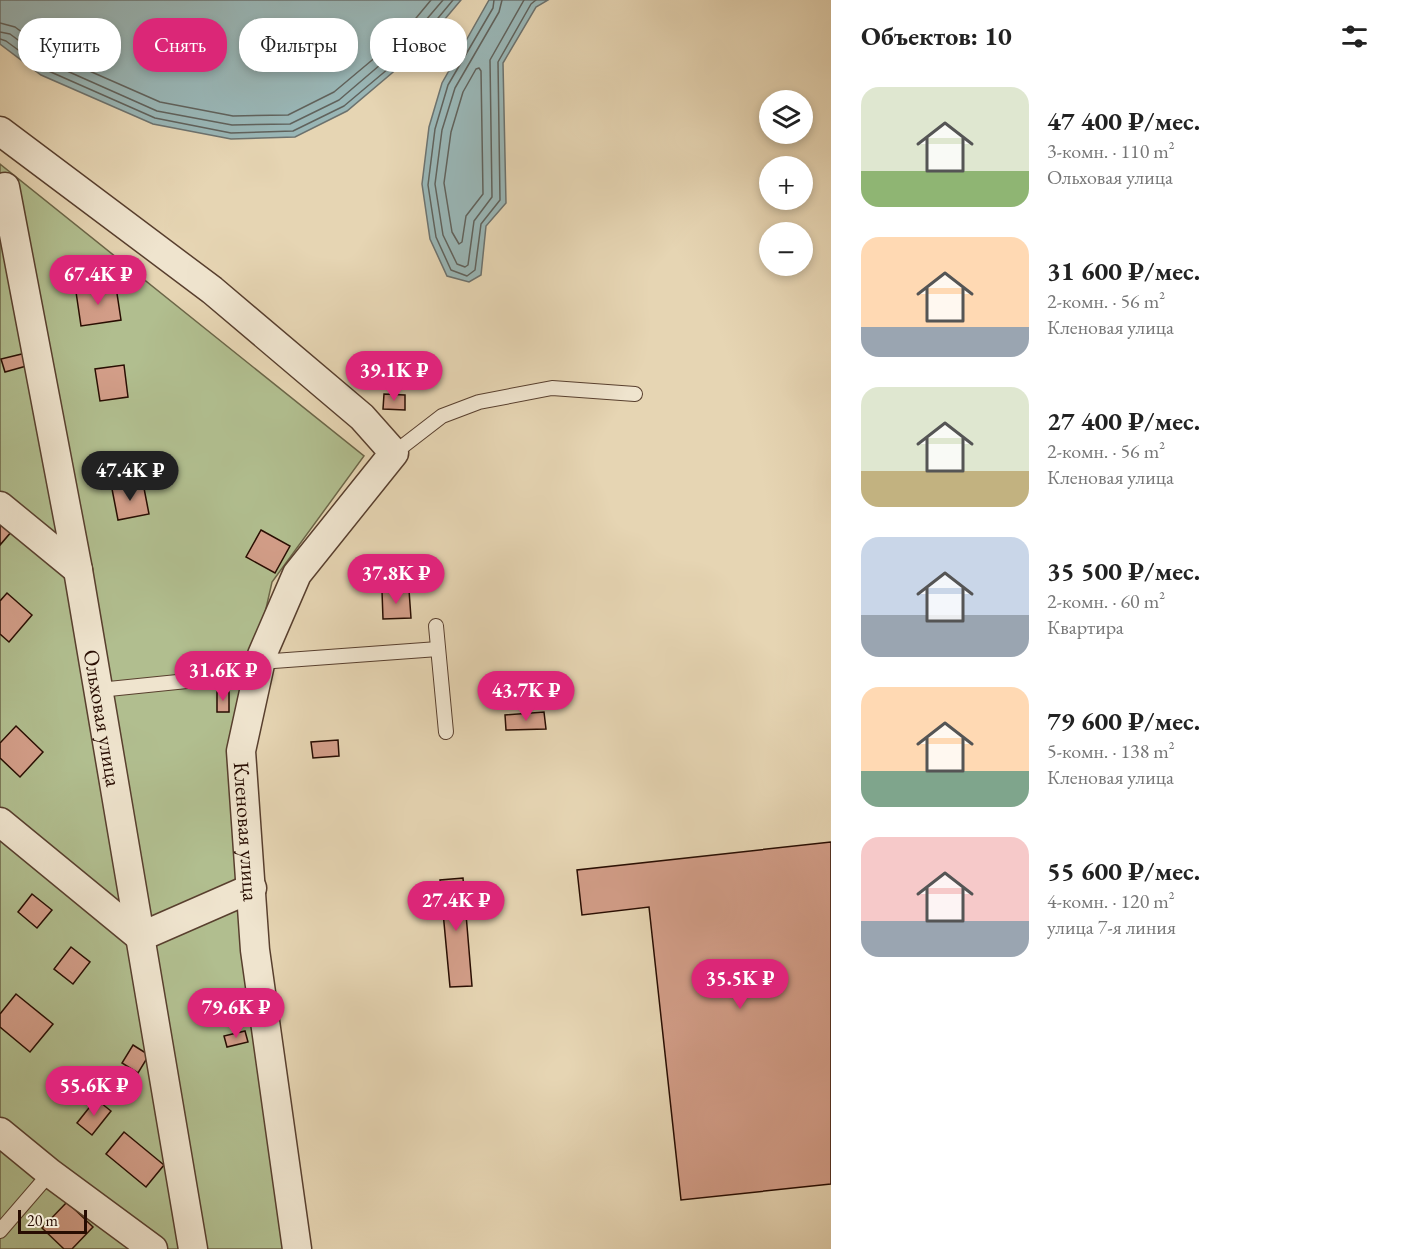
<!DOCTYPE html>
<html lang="ru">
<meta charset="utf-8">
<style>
:root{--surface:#fff;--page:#f2f2f2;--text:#222;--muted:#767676;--accent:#db2777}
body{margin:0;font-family:"EB Garamond",serif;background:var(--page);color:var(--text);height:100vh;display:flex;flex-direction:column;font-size:22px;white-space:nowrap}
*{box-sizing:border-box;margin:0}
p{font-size:20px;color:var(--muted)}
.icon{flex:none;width:33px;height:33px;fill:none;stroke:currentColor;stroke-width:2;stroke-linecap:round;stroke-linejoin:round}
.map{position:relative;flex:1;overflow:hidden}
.sheet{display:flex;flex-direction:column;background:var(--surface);width:570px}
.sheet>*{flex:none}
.guide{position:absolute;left:18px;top:18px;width:570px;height:54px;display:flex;gap:12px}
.controls{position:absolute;left:759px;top:90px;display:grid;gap:12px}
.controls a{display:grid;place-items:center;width:54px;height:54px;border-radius:50%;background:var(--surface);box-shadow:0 3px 9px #0003;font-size:30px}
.scale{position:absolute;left:18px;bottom:15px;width:69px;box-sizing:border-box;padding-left:6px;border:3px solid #280d02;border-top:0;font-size:16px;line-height:21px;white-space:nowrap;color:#280d02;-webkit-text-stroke:4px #efe4ce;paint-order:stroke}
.price{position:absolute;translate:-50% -51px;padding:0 14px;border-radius:21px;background:var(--accent);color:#fff;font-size:20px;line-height:39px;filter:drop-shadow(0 2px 3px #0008)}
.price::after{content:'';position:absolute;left:50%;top:36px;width:18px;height:14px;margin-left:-9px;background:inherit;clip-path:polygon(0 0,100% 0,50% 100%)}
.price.on{background:#222;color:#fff}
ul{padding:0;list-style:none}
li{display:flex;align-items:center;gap:18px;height:150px;padding:0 30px}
li span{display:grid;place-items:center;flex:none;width:168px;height:120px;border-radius:18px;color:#555}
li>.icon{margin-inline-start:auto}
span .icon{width:72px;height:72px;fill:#fffc;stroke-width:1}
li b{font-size:26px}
h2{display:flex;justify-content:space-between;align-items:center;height:72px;padding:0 30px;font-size:26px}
.chip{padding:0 21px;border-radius:24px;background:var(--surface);box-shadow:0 3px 9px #0003;font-size:21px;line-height:54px}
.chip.on{background:var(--accent);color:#fff}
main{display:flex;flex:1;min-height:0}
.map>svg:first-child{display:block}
</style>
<main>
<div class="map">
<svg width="831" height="1249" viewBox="0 0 831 1249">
<rect width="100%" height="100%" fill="#e6d5b3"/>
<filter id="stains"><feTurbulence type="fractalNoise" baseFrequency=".00333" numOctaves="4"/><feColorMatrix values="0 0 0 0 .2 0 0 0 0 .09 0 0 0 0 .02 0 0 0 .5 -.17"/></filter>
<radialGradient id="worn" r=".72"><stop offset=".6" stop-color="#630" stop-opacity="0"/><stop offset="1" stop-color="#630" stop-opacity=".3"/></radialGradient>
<!-- green -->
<path fill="#b1be8f" stroke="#6c6648" stroke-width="1.5" d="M0,164L364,456L272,582L240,723L292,1249H0Z"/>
<!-- water -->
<g fill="#99b6b6" stroke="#6c726e" stroke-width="1.5">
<path d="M0,0H461L418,51L347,111L295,137L231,139L153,124L41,75L0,44Z"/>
<path d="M489,0H548L536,7L503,63L506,203L486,226L481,275L469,282L447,276L430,239L422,184L429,127L442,83Z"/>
</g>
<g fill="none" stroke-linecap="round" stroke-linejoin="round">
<!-- shore -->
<g stroke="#60625c" stroke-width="1.5">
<path d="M494,0L493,8L448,85L435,129L428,185L436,237L451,270L467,276L475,270L481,224L500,200L498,62L531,4L536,0"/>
<path d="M502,0L499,12L455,88L442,130L435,184L443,235L457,264L465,267L468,265L474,221L492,197L490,60L524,0"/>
<path d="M0,23L15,27L53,55L160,102L233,116L288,115L334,92L402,35L431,0"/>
<path d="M0,32L10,34L49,63L157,111L232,125L290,124L339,100L408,41L443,0"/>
<path d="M0,39L6,41L44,69L155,118L231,133L293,131L344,106L414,47L453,0"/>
<path d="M479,68L481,71L483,194L466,216L462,242L459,244L452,232L444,183L451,132L463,92L476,69Z"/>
</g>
</g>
<!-- building -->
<g fill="#d39e89" stroke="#280d02" stroke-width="1.5">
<path d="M116,287L121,320L81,326L76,292Z"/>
<path d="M26,353L30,365L5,372L1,359Z"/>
<path d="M124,365L128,397L100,401L95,369Z"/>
<path d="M384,394L405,395V410L383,409Z"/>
<path d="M143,483L149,514L118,520L112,489Z"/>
<path d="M0,522L12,531L0,545Z"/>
<path d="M261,530L290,546L275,573L246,557Z"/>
<path d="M409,590L411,618L383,619L382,591Z"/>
<path d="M7,593L32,615L9,642L0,634V601Z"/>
<path d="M550,680L551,704L527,706L526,682Z"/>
<rect x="217" y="692" width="12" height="20"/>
<path d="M544,712L546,729L506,730L505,715Z"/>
<path d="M16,726L43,752L20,777L0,758V743Z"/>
<path d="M338,740L339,756L313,758L311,742Z"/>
<path d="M831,842V1184L681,1200L649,907L582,915L577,870Z"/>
<path d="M463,878L472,986L450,987L440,880Z"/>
<path d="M32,894L52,910L37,928L18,912Z"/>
<path d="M71,947L90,962L73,984L54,969Z"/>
<path d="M16,994L53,1024L30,1052L0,1027V1014Z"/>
<path d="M245,1031L248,1042L227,1047L224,1036Z"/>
<path d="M133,1045L149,1055L138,1073L122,1063Z"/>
<path d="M96,1099L111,1111L92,1135L77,1123Z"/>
<path d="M124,1132L164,1165L146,1187L106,1154Z"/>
<path d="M67,1202L93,1227L72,1249H64L42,1228Z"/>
</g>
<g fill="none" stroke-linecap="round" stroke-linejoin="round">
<defs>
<g id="service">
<path d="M394,453L442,416L479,402L552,388L635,394"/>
<path d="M436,626L446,732"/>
<path d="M260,662L438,649"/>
<path d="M99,690L256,674"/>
<path d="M0,1231L50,1173"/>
</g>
<g id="minor">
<path id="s1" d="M0,131L212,290L362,417L394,453L297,574L262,655L241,751L255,950L297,1249"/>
<path id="s2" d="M5,187L78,570L193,1249"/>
<path d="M0,506L78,570"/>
<path d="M0,822L140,937L252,888"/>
<path d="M0,1132L50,1173L153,1249"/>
</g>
</defs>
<!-- service casing -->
<use href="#service" stroke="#583f2e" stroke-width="16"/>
<!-- minor casing -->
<use href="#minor" stroke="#583f2e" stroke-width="31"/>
<!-- service -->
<use href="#service" stroke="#efe4ce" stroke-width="14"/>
<!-- minor -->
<use href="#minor" stroke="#efe4ce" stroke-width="28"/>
</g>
<g text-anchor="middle" stroke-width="6" stroke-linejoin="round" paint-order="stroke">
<!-- street labels -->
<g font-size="22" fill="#280d02" stroke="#efe4ce">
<text dy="8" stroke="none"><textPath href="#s2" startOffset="540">Ольховая улица</textPath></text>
<text dy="8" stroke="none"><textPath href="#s1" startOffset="932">Кленовая улица</textPath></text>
</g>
</g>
<rect width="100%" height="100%" filter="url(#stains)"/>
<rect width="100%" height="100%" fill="url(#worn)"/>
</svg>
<div class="controls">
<a><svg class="icon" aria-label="layers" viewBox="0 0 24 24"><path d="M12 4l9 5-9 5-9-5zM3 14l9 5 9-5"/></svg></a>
<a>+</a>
<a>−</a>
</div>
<div class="scale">20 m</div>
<b class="price" style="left:98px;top:306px">67.4K ₽</b>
<b class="price" style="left:394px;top:402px">39.1K ₽</b>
<b class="price on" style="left:130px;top:502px">47.4K ₽</b>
<b class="price" style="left:396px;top:605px">37.8K ₽</b>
<b class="price" style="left:223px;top:702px">31.6K ₽</b>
<b class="price" style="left:526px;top:722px">43.7K ₽</b>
<b class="price" style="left:456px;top:932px">27.4K ₽</b>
<b class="price" style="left:740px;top:1010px">35.5K ₽</b>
<b class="price" style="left:236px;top:1039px">79.6K ₽</b>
<b class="price" style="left:94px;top:1117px">55.6K ₽</b>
<div class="guide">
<a class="chip">Купить</a>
<a class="chip on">Снять</a>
<a class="chip">Фильтры</a>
<a class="chip">Новое</a>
</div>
</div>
<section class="sheet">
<h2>Объектов: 10<svg class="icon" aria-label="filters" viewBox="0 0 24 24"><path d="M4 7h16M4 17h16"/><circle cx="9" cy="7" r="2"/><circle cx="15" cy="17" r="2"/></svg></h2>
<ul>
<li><span style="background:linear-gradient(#dfe7d0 70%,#8fb573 0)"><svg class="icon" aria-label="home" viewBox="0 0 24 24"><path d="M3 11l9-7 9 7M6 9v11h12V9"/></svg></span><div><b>47 400 ₽/мес.</b><p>3-комн. · 110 m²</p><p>Ольховая улица</p></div></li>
<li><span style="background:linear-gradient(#ffd9b3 75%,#9aa5b1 0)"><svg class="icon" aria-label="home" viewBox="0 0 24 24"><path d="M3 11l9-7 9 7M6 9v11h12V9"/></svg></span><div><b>31 600 ₽/мес.</b><p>2-комн. · 56 m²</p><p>Кленовая улица</p></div></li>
<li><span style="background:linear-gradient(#dfe7d0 70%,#c2b280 0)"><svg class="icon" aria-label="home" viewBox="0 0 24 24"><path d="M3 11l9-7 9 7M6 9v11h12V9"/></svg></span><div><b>27 400 ₽/мес.</b><p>2-комн. · 56 m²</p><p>Кленовая улица</p></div></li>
<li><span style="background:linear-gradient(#c9d6e8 65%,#9aa5b1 0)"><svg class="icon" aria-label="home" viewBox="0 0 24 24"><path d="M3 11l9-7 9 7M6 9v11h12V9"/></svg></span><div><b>35 500 ₽/мес.</b><p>2-комн. · 60 m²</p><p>Квартира</p></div></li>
<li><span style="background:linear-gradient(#ffd9b3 70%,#7fa58c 0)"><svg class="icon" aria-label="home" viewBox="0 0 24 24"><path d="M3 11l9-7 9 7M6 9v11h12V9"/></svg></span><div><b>79 600 ₽/мес.</b><p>5-комн. · 138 m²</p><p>Кленовая улица</p></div></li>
<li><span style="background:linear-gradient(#f6c9c9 70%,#9aa5b1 0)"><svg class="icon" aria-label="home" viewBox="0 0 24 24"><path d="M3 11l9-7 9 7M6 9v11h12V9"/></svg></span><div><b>55 600 ₽/мес.</b><p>4-комн. · 120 m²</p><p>улица 7-я линия</p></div></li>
</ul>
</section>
</main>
